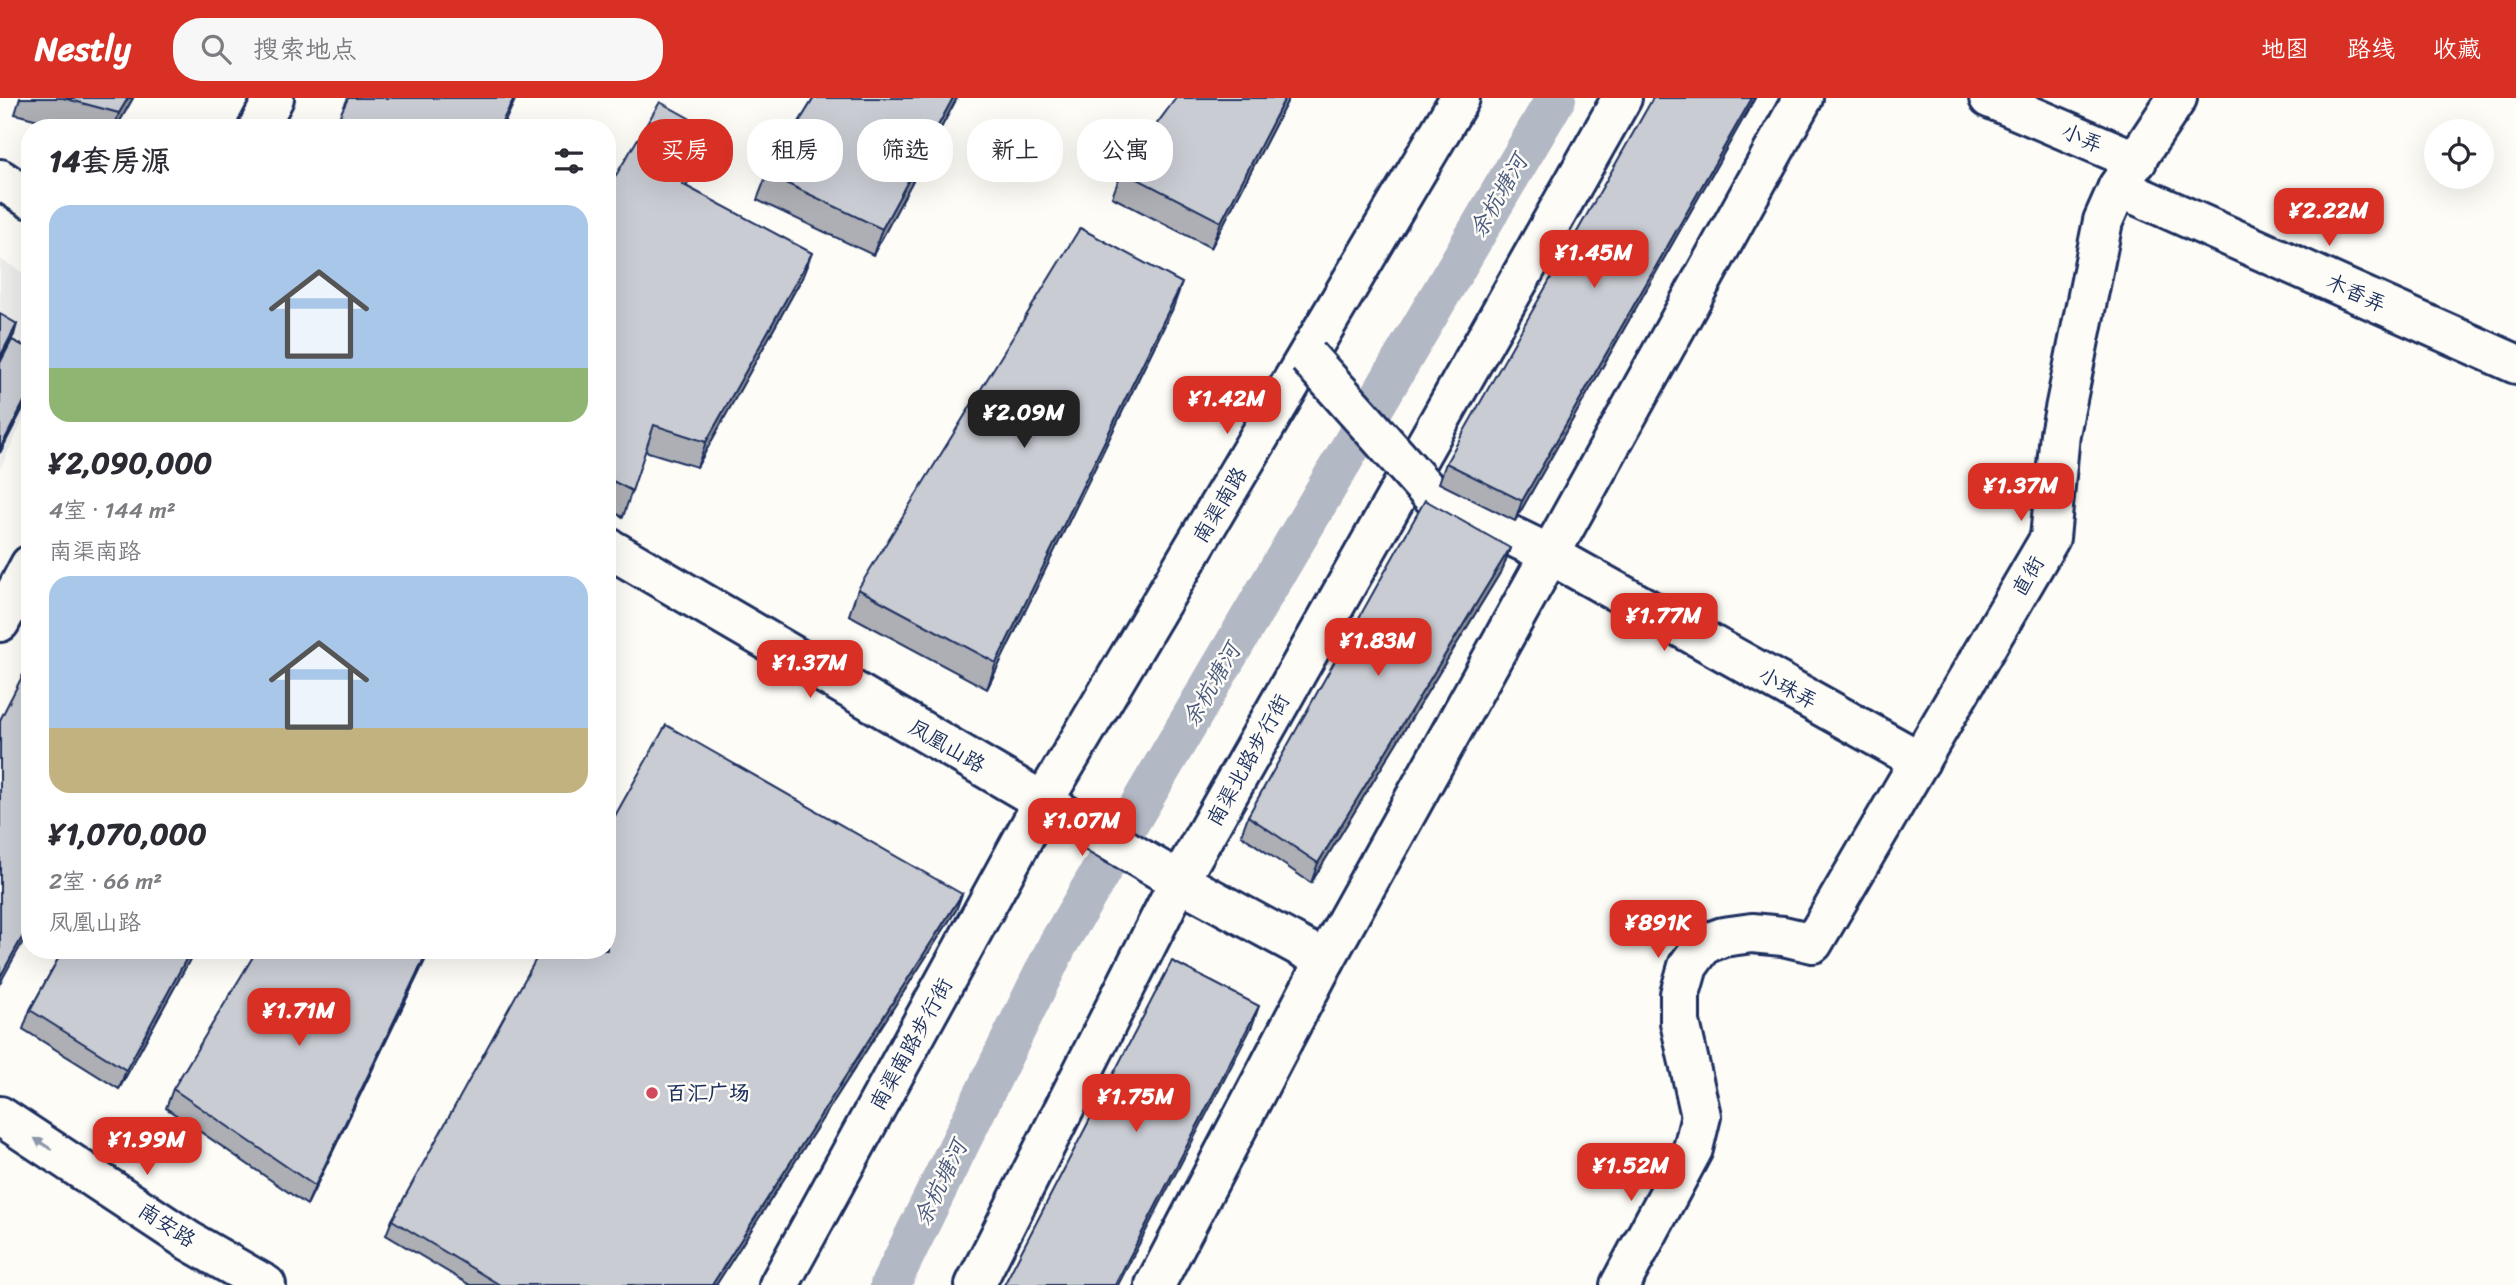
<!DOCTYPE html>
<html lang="zh">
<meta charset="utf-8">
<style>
:root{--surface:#fff;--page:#f7f7f7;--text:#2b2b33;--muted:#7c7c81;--accent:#d93025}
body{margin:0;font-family:Sriracha,"LXGW WenKai TC",sans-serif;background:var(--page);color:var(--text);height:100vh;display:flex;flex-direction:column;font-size:26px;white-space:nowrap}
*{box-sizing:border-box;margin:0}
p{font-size:23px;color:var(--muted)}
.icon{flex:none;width:38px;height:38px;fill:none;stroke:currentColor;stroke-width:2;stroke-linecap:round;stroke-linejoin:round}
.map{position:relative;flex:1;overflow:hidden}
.sheet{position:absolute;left:21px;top:21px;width:595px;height:840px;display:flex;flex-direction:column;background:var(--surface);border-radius:28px;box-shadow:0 7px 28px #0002}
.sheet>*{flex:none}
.hud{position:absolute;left:637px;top:21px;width:665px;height:63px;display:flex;gap:14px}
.buttons{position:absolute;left:2424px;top:21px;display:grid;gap:14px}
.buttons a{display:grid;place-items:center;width:70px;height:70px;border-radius:50%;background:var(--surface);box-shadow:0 7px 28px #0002;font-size:35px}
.price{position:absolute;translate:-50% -60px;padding:0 16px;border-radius:14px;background:var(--accent);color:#fff;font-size:23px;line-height:46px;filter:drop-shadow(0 2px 4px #0008)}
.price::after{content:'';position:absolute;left:50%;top:42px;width:21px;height:16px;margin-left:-10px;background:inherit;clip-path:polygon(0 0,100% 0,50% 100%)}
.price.active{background:#222;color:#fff}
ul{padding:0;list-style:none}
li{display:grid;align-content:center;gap:14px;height:371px;padding:0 28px}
li span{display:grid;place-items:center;height:217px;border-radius:21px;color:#555}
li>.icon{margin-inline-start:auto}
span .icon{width:126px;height:126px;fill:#fffc;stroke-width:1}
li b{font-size:30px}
h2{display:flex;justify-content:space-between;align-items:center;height:84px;padding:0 28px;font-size:30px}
.pill{padding:0 24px;border-radius:28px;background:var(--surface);box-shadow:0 7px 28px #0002;font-size:24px;line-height:63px}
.pill.active{background:var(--accent);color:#fff}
header{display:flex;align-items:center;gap:42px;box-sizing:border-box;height:98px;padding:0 35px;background:var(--accent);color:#fff}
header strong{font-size:33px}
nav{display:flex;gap:38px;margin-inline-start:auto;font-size:24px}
.search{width:490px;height:63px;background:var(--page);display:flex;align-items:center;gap:18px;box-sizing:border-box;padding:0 24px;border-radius:28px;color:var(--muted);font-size:26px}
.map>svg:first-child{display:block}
</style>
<header>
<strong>Nestly</strong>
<div class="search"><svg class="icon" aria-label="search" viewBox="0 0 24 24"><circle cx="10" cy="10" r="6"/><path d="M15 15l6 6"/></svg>搜索地点</div>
<nav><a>地图</a><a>路线</a><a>收藏</a></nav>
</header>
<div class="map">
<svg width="2516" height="1187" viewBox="0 0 2516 1187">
<rect width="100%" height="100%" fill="#fdfcf7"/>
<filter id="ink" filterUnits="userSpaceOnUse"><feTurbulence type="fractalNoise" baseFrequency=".0143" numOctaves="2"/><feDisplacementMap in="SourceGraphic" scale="14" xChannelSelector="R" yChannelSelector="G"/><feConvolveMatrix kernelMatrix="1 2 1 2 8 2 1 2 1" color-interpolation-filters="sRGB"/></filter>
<g filter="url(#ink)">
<!-- built -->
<path fill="#edeeec" d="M0,161L30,179V308L0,371Z"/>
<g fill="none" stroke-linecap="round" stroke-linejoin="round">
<!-- canal -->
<path stroke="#b3b8c5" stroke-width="40" d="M890,1187L1058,846L1556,0"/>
<defs>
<g id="minor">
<path d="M1989,0L2137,63"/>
<path d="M258,30L274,0"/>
<path d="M0,81L30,101"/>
<path d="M2118,89L2516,266"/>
<path d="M1434,400L1549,456L1920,663"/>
<path d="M607,449L1179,783L1325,862"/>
<path d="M0,524L30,467"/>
<path d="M0,1018L189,1143L266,1187"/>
<path d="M779,1187L1043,704L1460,0"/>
<path d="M975,1187L1179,783L1622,0"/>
<path d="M1155,1187L1325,862L1803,0"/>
<path d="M1620,1187L1693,1051L1701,1018L1680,924V896L1688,868L1704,846L1723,839L1752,835L1783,838L1813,845L2050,440L2060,336L2103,123L2118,89L2177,0"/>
</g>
</defs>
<!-- minor casing -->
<use href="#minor" stroke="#1b2f5e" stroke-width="44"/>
<!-- minor -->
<use href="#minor" stroke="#fdfcf7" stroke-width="38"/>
<defs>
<path id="minor-bridge" d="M1308,259L1434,400"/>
</defs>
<!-- minor-bridge casing -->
<use href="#minor-bridge" stroke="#1b2f5e" stroke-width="44" stroke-linecap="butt"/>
<!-- minor-bridge -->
<use href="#minor-bridge" stroke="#fdfcf7" stroke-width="38"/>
</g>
<!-- wall -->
<g fill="#adafb5" stroke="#1b2f5e" stroke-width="2">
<path d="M20,0H133L116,30H69L15,16Z"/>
<path d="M814,0H957L873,157L757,102L767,76Z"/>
<path d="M1289,0L1211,150L1112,99L1122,73Z"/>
<path d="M1755,0L1515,423L1439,385L1446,365Z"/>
<path d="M703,58L686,88L802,180L697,369L645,353L623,419L607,411V92Z"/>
<path d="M1173,210L987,591L849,517L858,491Z"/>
<path d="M1510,450L1503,470L1311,785L1241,737L1248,718Z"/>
<path d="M962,796L956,812L716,1187H470L386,1137L392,1122Z"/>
<path d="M63,852H195L119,991L23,931L30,912Z"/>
<path d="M430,852L307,1107L166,1010L173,991Z"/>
</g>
<!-- shaded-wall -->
<g fill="#8d8f94" stroke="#1b2f5e" stroke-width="2">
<path d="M128,0H133L116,30H114L119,15Z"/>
<path d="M514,0H516L502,30H499Z"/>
<path d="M953,0H957L873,157L882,131Z"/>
<path d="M1285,0H1289L1211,150L1221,124Z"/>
<path d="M1752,0H1755L1515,423L1522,403Z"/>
<path d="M712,33L703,58L673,112L682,86Z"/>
<path d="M812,155L802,180L697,369L706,344Z"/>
<path d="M1182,185L1173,210L987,591L996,565Z"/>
<path d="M17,226L14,237L0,262V259Z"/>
<path d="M30,292V297L0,355V351Z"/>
<path d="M1510,450L1503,470L1311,785L1318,765Z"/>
<path d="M962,796L956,812L716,1187H712Z"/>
<path d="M30,825V831L0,885V879Z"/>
<path d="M191,852H195L119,991L126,972Z"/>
<path d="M428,852H430L307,1107L315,1088Z"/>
<path d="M1259,908L1252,928L1118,1187H1115Z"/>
</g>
<!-- building -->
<g fill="#c9ccd3" stroke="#1b2f5e" stroke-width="2">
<path d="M63,0H128L119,15Z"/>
<path d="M348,0H514L499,30H334Z"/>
<path d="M814,0H953L882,131L767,76Z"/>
<path d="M1176,0H1285L1221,124L1122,73Z"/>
<path d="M1653,0H1752L1522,403L1446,365Z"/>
<path d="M660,4L712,33L682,86L812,155L706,344L654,327L632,393L607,380V92Z"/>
<path d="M1080,130L1182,185L996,565L858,491Z"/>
<path d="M0,216L17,226L0,259Z"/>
<path d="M12,242L30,251V292L0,351V265Z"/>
<path d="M1425,402L1510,450L1318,765L1248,718Z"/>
<path d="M30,563V825L0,879V622Z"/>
<path d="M666,627L962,796L712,1187H500L392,1122L541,852H607V732Z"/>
<path d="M63,852H191L126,972L30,912Z"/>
<path d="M257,852H428L315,1088L173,991Z"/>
<path d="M1172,863L1259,908L1115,1187H1004Z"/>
</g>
<!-- one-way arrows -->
<defs><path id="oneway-solid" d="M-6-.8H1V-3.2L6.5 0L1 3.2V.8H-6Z" transform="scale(1.75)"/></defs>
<use fill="#8c96aa" href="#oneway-solid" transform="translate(43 1046) rotate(-147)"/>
</g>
<!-- markers -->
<circle fill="#d1495b" stroke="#fdfcf7" stroke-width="2.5" cx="652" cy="995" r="7"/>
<g text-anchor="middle" stroke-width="5" stroke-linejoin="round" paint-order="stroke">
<!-- street labels -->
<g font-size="21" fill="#1b2f5e" stroke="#fdfcf7">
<text transform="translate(2082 40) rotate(23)" y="7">小弄</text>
<text transform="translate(2356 195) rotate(24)" y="7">木香弄</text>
<text transform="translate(1220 407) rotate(-59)" y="7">南渠南路</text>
<text transform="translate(2028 478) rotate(-60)" y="7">直街</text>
<text transform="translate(1788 590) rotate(29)" y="7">小珠弄</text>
<text transform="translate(947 648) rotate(30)" y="7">凤凰山路</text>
<text transform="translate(1248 662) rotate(-61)" y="7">南渠北路步行街</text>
<text transform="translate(911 946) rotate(-61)" y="7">南渠南路步行街</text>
<text transform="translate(167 1127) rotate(33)" y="7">南安路</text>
</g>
<!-- poi labels -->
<g font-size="21" font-weight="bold" fill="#1b2f5e" stroke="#fdfcf7" text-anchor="start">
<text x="666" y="1002">百汇广场</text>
</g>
<!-- water labels -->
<g font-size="23" font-style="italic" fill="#49587d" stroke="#fdfcf7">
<text transform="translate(1498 98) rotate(-60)" y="8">余杭塘河</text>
<text transform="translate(1211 587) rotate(-60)" y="8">余杭塘河</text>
<text transform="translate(940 1085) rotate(-64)" y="8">余杭塘河</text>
</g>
</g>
</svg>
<div class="buttons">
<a><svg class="icon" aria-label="locate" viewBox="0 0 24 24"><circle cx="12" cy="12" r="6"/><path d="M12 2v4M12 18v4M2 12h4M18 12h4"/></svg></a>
</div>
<b class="price" style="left:2329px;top:150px">¥2.22M</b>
<b class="price" style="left:1594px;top:192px">¥1.45M</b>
<b class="price" style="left:1227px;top:338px">¥1.42M</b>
<b class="price active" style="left:1024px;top:352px">¥2.09M</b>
<b class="price" style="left:2021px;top:425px">¥1.37M</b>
<b class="price" style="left:1664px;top:555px">¥1.77M</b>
<b class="price" style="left:1378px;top:580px">¥1.83M</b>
<b class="price" style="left:810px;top:602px">¥1.37M</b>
<b class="price" style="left:1082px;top:760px">¥1.07M</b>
<b class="price" style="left:1658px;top:862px">¥891K</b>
<b class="price" style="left:299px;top:950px">¥1.71M</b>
<b class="price" style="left:1136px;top:1036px">¥1.75M</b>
<b class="price" style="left:147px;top:1079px">¥1.99M</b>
<b class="price" style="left:1631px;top:1105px">¥1.52M</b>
<div class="hud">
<a class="pill active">买房</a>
<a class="pill">租房</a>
<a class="pill">筛选</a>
<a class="pill">新上</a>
<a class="pill">公寓</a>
</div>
<section class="sheet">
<h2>14套房源<svg class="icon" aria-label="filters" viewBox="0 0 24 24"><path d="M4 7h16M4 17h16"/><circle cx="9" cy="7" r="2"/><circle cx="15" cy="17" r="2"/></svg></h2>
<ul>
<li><span style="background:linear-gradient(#a9c7e8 75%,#8fb573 0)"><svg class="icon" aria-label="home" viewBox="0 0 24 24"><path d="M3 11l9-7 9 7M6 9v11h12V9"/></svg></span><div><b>¥2,090,000</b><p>4室 · 144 m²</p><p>南渠南路</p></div></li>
<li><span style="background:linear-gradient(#a9c7e8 70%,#c2b280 0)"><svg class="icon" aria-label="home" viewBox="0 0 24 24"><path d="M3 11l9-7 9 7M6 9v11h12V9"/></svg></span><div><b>¥1,070,000</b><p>2室 · 66 m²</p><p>凤凰山路</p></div></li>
</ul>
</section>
</div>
